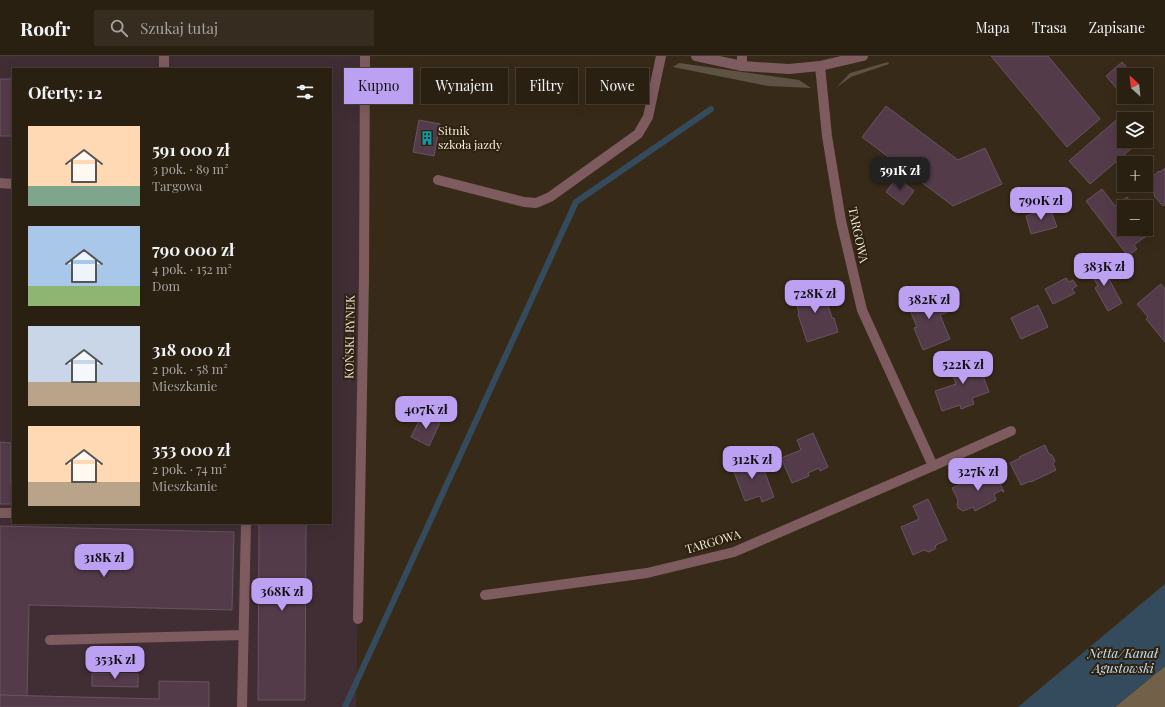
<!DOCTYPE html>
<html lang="pl">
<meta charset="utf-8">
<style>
:root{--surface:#2a2012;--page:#362d20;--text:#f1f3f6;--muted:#a5a39f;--line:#463e32;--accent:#bca0f2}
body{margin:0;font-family:"Playfair Display",serif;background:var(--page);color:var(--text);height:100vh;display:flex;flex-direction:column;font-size:15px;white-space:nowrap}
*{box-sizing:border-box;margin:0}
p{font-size:13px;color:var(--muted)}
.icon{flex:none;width:22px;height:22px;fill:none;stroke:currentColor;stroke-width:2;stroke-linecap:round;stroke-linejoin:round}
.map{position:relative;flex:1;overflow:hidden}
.details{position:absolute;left:12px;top:12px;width:320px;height:456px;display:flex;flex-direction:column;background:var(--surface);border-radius:0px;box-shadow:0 4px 16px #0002,0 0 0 1px var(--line)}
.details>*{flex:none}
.banner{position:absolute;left:344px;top:12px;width:380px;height:36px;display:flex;gap:8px}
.needle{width:26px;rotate:333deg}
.buttons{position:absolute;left:1117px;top:12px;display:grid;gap:8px}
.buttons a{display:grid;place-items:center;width:36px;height:36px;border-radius:0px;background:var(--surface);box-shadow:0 4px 16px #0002,0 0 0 1px var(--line);font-size:20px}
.price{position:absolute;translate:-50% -34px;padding:0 9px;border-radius:8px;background:var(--accent);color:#111;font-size:13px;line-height:26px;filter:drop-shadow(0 1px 2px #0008)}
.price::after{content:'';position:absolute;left:50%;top:24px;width:12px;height:9px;margin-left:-6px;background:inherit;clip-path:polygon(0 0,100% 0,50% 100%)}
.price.current{background:#222;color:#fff}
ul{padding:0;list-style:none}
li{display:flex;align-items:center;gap:12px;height:100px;padding:0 16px}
li span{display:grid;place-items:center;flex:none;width:112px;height:80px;border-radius:0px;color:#555}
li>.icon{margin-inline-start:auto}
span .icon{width:48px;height:48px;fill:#fffc;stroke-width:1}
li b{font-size:17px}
h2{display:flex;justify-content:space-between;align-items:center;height:48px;padding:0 16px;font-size:17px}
.tag{padding:0 14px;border-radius:0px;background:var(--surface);box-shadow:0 4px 16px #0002,0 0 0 1px var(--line);font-size:14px;line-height:36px}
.tag.current{background:var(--accent);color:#111}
header{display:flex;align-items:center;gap:24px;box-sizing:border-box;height:56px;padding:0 20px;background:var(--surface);border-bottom:1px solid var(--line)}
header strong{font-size:19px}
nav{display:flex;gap:22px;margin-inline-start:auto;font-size:14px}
.search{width:280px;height:36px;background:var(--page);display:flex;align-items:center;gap:10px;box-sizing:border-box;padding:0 14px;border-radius:0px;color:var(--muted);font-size:15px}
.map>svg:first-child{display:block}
</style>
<header>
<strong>Roofr</strong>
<div class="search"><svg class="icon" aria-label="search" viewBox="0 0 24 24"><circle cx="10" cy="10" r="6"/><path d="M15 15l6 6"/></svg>Szukaj tutaj</div>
<nav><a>Mapa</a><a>Trasa</a><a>Zapisane</a></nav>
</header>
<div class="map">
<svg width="1165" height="651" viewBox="0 0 1165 651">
<rect width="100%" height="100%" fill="#382a18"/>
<!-- industrial -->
<path fill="#412e35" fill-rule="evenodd" d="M0,0H367L356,651H0ZM13,13H331V467H13Z"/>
<!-- green -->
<g fill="#5d5243">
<path d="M888,6L889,8L851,21L837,31L850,17Z"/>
<path d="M679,7L799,24L811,32L768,30L673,11Z"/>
</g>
<!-- forest -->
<path fill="#726049" d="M1165,610V651H1115Z"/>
<!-- water -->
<path fill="#344b5e" d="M1165,528V610L1115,651H1018Z"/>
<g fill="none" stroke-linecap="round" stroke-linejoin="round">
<!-- stream -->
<path stroke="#344b5e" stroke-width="6" d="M345,651L576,146L711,53"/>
</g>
<!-- building -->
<g fill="#543b4a" stroke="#6a5361">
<path d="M991,0H1048L1100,63L1067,91Z"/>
<path d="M1122,6L1133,19H1124V41L1106,20Z"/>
<rect x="0" y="23" width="13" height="57"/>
<path d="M886,50L958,104L985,92L1002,128L953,150L862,81Z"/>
<path d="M1122,59L1126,63H1124V79L1122,81L1132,92L1090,128L1069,105Z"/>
<path d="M419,64L440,68L434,100L413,96Z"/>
<path d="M1165,112V148L1163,150L1154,140L1155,139L1146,127V126L1159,115L1160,116Z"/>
<path d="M897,121L914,135L903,149L886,136Z"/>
<path d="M1102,133L1115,150L1127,141L1134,151H1124V173H1146V168L1152,176L1134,189L1137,193L1128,200L1086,145Z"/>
<path d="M1050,152L1057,171L1031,178L1026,160Z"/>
<path d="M1099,205L1122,247L1108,255L1095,232L1098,230L1087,211Z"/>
<path d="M1066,222L1069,226L1073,224L1077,230L1072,233L1075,237L1053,248L1045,233Z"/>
<path d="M1161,228L1165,233V286L1146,263L1148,261L1137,248Z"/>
<path d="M822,230L832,262H834L838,276L807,286L798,258L799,257L794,239Z"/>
<path d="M931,235L934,244L942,241L948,256L940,259L950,283L923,294L914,272L917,271L906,245Z"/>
<path d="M1038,249L1048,271L1021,283L1011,262Z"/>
<path d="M968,299L969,302L976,300L989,336L972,342L974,348L961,353L960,349L942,355L935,335L956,328L949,310L956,307L955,304Z"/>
<path d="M422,359L440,367L429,390L411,381Z"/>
<path d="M813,377L828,411L820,415L819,412L808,417L809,420L792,427L781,402L801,394L797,384Z"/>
<path d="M0,386L11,387V428H13V448H0Z"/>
<path d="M1045,389L1049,398L1052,399L1055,405L1053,408L1056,414L1031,426V425L1021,429L1010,407L1020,402L1019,401Z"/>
<path d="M746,402L749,408L760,403L774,441L762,446L760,440L745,445L731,408Z"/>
<path d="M995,416L1004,436H1003L1002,434L994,438L996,444L975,455L973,451L963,455L958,452L957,449L958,444L952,432L984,417L985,421Z"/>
<path d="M928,443L947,484L936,489L935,493L929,496L924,494L913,499L901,471L919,463L913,450Z"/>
<path d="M259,467H306L305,644H258Z"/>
<path d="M0,470L234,476L232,554L29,549L27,640L0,639Z"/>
<path d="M92,617L138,618V631L92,630Z"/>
<path d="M159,625L209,626V651H0V639L159,643Z"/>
</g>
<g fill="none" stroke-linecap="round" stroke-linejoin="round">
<!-- lane -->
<g stroke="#7e5b5f" stroke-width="10">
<path d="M164,0V13"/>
<path d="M742,10V0"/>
<path d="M438,124L524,146L536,147L550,141L638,78L648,61L661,0"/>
<path d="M0,127L13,128"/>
<path d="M0,457H13"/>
<path d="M50,584L243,579"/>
<path d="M242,651L246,467"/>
</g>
<!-- street -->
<g stroke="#7e5b5f" stroke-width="10">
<path d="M696,0L742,10L789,13L820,10L863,0"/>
<path d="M820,10L827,80L841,165L862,254L933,410L1011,375"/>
<path d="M485,539L647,517L734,496L933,410"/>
<path d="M358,563L364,223L365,0"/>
</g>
</g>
<!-- icons -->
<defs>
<symbol id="building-bare" viewBox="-9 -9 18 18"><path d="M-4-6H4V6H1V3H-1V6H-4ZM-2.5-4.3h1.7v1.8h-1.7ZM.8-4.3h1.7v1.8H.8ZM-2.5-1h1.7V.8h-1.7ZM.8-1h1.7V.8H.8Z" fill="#0f9aa8" stroke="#2e210e" stroke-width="2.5" paint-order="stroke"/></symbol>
</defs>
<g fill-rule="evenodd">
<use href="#building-bare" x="417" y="72" width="20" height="20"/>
</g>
<g text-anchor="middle" stroke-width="4" stroke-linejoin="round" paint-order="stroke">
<!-- poi labels -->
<g font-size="12" fill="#f2eade" stroke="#2e210e" text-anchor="start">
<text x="438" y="79">Sitnik<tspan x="438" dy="14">szkoła jazdy</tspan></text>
</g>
<!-- street labels -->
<g font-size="12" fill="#f2eade" stroke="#2e210e">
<text transform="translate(858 179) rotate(78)" y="4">TARGOWA</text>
<text transform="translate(350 281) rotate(-89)" y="4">KOŃSKI RYNEK</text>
<text transform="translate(713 486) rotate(-16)" y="4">TARGOWA</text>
</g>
<!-- water labels -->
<g font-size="13" font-style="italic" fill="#c6e2f9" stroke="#2e210e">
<text x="1123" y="602">Netta/Kanał<tspan x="1123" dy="15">Agustowski</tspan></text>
</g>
</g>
</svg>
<div class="buttons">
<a><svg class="needle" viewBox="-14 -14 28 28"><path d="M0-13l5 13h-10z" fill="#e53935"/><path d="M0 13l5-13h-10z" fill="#a5a39f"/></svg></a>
<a><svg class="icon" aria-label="layers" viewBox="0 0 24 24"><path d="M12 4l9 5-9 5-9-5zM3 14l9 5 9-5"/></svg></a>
<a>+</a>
<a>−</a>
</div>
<b class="price current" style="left:900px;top:135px">591K zł</b>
<b class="price" style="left:1041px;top:165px">790K zł</b>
<b class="price" style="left:1104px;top:231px">383K zł</b>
<b class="price" style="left:815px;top:258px">728K zł</b>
<b class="price" style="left:929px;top:264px">382K zł</b>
<b class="price" style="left:963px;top:329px">522K zł</b>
<b class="price" style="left:426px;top:374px">407K zł</b>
<b class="price" style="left:752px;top:424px">312K zł</b>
<b class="price" style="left:978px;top:436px">327K zł</b>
<b class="price" style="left:104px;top:522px">318K zł</b>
<b class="price" style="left:282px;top:556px">368K zł</b>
<b class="price" style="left:115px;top:624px">353K zł</b>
<div class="banner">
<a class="tag current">Kupno</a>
<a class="tag">Wynajem</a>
<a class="tag">Filtry</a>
<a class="tag">Nowe</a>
</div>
<section class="details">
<h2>Oferty: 12<svg class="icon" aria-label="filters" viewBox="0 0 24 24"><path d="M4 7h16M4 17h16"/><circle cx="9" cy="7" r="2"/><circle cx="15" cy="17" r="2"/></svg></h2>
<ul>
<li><span style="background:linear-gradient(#ffd9b3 75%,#7fa58c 0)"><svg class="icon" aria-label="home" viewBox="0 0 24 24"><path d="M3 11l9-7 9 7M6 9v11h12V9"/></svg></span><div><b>591 000 zł</b><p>3 pok. · 89 m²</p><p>Targowa</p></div></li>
<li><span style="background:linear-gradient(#a9c7e8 75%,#8fb573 0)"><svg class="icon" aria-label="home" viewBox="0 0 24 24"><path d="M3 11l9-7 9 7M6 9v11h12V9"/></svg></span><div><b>790 000 zł</b><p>4 pok. · 152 m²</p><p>Dom</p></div></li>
<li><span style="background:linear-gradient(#c9d6e8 70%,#b9a48a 0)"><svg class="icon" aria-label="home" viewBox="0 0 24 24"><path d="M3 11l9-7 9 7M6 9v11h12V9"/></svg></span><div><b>318 000 zł</b><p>2 pok. · 58 m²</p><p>Mieszkanie</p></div></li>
<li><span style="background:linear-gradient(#ffd9b3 70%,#b9a48a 0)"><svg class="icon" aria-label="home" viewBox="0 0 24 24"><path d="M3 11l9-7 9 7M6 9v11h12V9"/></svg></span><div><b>353 000 zł</b><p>2 pok. · 74 m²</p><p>Mieszkanie</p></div></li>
</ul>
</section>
</div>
